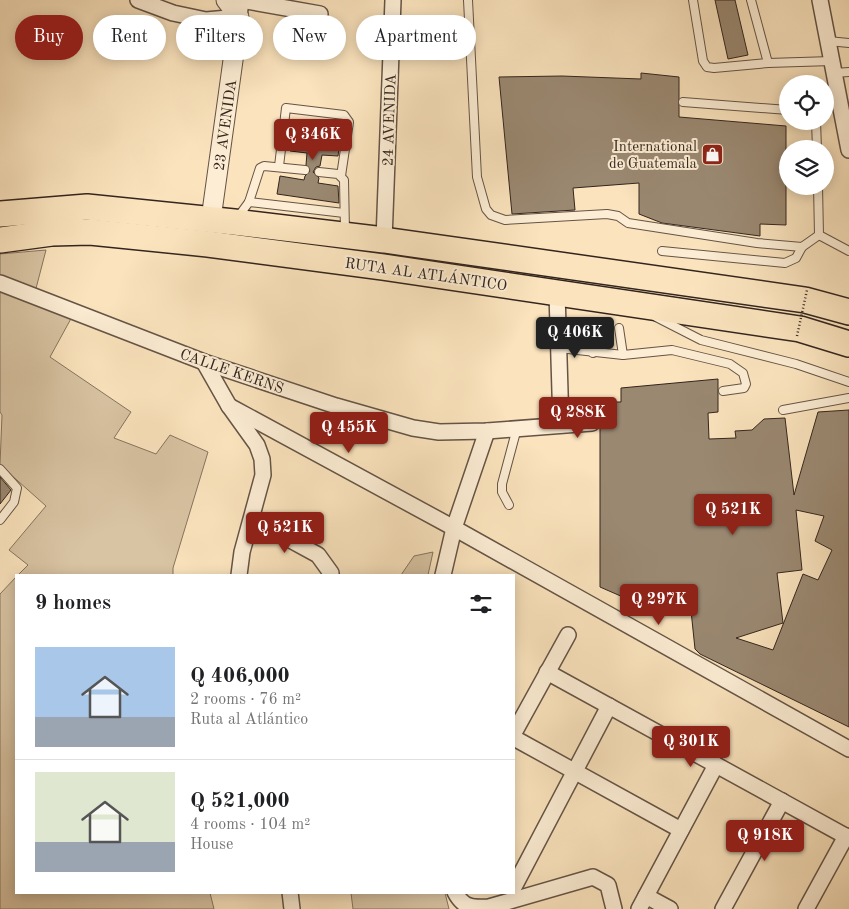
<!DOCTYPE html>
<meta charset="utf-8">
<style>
:root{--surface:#fff;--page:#f2f2f2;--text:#202124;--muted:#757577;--line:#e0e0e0;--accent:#8f2418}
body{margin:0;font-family:"Old Standard TT",serif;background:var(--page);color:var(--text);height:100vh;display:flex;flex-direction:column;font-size:19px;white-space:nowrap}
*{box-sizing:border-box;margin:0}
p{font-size:16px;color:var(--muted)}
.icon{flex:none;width:28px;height:28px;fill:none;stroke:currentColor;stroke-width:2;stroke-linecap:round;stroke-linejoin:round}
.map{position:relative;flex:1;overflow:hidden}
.details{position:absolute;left:15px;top:574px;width:500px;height:320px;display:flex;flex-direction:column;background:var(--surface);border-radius:0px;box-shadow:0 2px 12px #0003}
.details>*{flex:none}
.hud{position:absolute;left:15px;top:15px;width:500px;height:45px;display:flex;gap:10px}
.fabs{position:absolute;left:779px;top:75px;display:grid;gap:10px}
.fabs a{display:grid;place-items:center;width:55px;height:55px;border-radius:50%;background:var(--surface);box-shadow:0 2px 12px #0003;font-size:25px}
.price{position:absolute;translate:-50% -42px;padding:0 11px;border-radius:5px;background:var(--accent);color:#fff;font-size:16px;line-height:32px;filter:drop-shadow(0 1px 2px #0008)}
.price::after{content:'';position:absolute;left:50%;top:30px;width:15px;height:11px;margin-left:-8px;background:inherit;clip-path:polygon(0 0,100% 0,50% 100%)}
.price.current{background:#222;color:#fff}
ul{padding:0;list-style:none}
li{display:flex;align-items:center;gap:15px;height:125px;padding:0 20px}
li+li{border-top:1px solid var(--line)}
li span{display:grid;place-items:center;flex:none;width:140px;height:100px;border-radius:0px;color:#555}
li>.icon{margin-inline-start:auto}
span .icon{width:60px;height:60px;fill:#fffc;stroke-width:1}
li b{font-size:21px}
h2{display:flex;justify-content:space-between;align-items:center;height:60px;padding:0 20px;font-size:21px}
.chip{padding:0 18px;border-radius:22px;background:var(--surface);box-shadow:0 2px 12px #0003;font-size:18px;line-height:45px}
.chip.current{background:var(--accent);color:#fff}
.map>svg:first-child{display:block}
</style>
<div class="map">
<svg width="849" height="909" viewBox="0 0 849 909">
<rect width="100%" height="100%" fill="#fae3bd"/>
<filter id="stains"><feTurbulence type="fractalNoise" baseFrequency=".004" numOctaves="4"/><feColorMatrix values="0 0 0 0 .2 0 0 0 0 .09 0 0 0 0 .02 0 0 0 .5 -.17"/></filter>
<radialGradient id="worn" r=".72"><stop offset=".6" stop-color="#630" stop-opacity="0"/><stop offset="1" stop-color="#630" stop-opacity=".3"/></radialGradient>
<!-- green -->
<g fill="#d8c3a2" stroke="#867460">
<path d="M46,250L33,300L73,315L50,357L131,412L114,438L156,454L170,435L208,452L173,568V575H18L28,565L9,550L46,506L0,465L2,415L0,412V254Z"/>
<path d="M433,552L428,575H401L414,556Z"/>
<path d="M16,577V892L210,893L214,909H0V594Z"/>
<path d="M351,893H445L449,909H353Z"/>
</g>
<!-- building -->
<g fill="#9a8871" stroke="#33251e" fill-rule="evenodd">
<path d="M715,0H735L748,55L728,59Z"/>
<path d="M641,73L679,77V117L786,126V225L760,224V236L662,223L639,214V183L573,188L575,210L512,214L499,77L562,76L641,79Z"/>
<path d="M293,121L342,126L338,156L322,155L320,166L316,167L313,172L319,178L318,183L338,186L339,203L277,194L280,176L304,180L305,176L310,171L306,165L307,153L290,151Z"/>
<path d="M718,379V412L708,413L709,439L736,438L735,431L752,430L764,419L785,418L794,495L818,412L849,410V727L700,654L695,649L690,601L639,604L600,587V402H621V388ZM796,510L824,516L815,541L832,550L818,580L803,574L773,650L736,638L783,623L777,573L802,570Z"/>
<path d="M0,477L11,490L0,504Z"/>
</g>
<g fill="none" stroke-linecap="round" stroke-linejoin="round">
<defs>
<g id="service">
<path d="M468,0L477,177L486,209L491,215L505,220L607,214L618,216L628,223L757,243L802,247L819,235"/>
<path d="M693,0L703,61L707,67L714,68L768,63L832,61"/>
<path d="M751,0L768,63"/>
<path d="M828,41L849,43"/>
<path d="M834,73L849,72"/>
<path d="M683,102L788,110"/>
<path d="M816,121L817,149"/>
<path d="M279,166L286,108L344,115L349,122L341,176"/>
<path d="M319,172L338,174L344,180L345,231"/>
<path d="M818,186L819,235L849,251"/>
<path d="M249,202L344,213"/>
<path d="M238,217L249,202L260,168L264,166L305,170"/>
<path d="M662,251L785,263L796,258L802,247"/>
<path d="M656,317L701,340L796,364L849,382"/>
<path d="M592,326L593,353"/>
<path d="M619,328L623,355"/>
<path d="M559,348L623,355L672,350L730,364L743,373L746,384L744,388L723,391"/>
<path d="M783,410L849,398"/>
<path d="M0,469L17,488L14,502L0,520"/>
<path d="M509,505L502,492V484L517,428"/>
</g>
<g id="minor">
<path d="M138,0L173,13L206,20L239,17L241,0"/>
<path d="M241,0L320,14"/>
<path d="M820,0L849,150"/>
<path d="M384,240L393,0"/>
<path d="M0,283L204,362L336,406L413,428L439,432L487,431L592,423"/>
<path d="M557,293L561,425"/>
<path d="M204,362L229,406L257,445L262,459L263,475L242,552L239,575"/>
<path d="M229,406L454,528L849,749"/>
<path d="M252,519L318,555L331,573"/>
<path d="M443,575L454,528L487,431"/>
<path d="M547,672L849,838"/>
<path d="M514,733L568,635"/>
<path d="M514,738L681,830"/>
<path d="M514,887L609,706"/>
<path d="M290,892L292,909"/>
<path d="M455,892C463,908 473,908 489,907L593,877L608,885L614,909"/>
<path d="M646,896L670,909"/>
<path d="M639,909L716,765"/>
<path d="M723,909L782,801"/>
<path d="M806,909L846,836"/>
</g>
<path id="tertiary" d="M211,219L239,17L226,0"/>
<g id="trunk">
<path d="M0,214L87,207L234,222L384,240L805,300L849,312"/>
<path d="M0,240L52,233L90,232L208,244L383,267L800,329L849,344"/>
</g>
</defs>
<!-- service casing -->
<use href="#service" stroke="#655446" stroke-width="10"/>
<!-- minor casing -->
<use href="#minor" stroke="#655446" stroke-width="18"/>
<!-- tertiary casing -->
<use href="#tertiary" stroke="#655446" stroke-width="21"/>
<!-- trunk casing -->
<use href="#trunk" stroke="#33251e" stroke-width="28"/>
<!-- service -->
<use href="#service" stroke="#fcedd4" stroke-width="8"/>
<!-- minor -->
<use href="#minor" stroke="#fcedd4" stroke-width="15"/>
<!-- tertiary -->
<use href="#tertiary" stroke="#fcedd4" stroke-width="19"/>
<!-- trunk -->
<use href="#trunk" stroke="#fae3bd" stroke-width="25"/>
<!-- path-bridge -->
<path stroke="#33251e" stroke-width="2.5" stroke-dasharray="1 2.5" stroke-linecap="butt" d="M797,336L807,290"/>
</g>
<!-- icons -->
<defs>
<symbol id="shop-square" viewBox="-11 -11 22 22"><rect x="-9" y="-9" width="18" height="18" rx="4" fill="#8f2418" stroke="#fcedd4"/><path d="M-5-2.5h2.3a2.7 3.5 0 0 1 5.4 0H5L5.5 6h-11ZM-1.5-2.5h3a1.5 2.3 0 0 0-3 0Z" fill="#fff"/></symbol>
</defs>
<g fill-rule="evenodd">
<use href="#shop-square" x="700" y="142" width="25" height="25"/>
</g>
<g text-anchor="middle" stroke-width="4" stroke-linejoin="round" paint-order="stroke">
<!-- street labels -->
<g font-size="15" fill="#33251e" stroke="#fcedd4">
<text transform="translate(389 120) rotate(-88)" y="5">24 AVENIDA</text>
<text transform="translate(225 125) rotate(-82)" y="5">23 AVENIDA</text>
<text transform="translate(426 274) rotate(8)" y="5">RUTA AL ATLÁNTICO</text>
<text transform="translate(232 371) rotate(19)" y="5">CALLE KERNS</text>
</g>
<!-- poi labels -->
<g font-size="15" fill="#33251e" stroke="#fcedd4" text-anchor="end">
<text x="697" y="151">International<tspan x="697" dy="17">de Guatemala</tspan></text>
</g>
</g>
<rect width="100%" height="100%" filter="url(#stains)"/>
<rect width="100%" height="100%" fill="url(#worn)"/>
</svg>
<div class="fabs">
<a><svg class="icon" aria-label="locate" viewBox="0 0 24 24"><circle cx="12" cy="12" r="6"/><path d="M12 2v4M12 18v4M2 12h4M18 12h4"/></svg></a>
<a><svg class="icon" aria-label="layers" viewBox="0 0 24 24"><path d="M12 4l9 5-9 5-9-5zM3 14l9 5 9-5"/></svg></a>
</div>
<b class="price" style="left:313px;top:161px">Q 346K</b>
<b class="price current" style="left:575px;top:359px">Q 406K</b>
<b class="price" style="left:578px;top:439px">Q 288K</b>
<b class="price" style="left:349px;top:454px">Q 455K</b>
<b class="price" style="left:733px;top:536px">Q 521K</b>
<b class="price" style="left:285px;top:554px">Q 521K</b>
<b class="price" style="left:659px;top:626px">Q 297K</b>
<b class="price" style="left:691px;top:768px">Q 301K</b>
<b class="price" style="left:765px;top:862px">Q 918K</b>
<div class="hud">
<a class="chip current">Buy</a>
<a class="chip">Rent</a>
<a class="chip">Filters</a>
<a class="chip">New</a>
<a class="chip">Apartment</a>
</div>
<section class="details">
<h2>9 homes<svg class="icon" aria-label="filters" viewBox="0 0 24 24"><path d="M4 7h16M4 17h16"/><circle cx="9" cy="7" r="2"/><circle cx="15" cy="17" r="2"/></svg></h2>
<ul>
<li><span style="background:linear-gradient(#a9c7e8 70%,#9aa5b1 0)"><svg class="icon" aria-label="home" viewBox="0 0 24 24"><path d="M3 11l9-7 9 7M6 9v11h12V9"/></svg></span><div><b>Q 406,000</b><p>2 rooms · 76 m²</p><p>Ruta al Atlántico</p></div></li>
<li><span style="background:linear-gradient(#dfe7d0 70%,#9aa5b1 0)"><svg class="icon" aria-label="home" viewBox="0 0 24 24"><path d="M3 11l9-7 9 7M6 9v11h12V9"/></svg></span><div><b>Q 521,000</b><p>4 rooms · 104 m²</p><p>House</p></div></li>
</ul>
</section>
</div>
